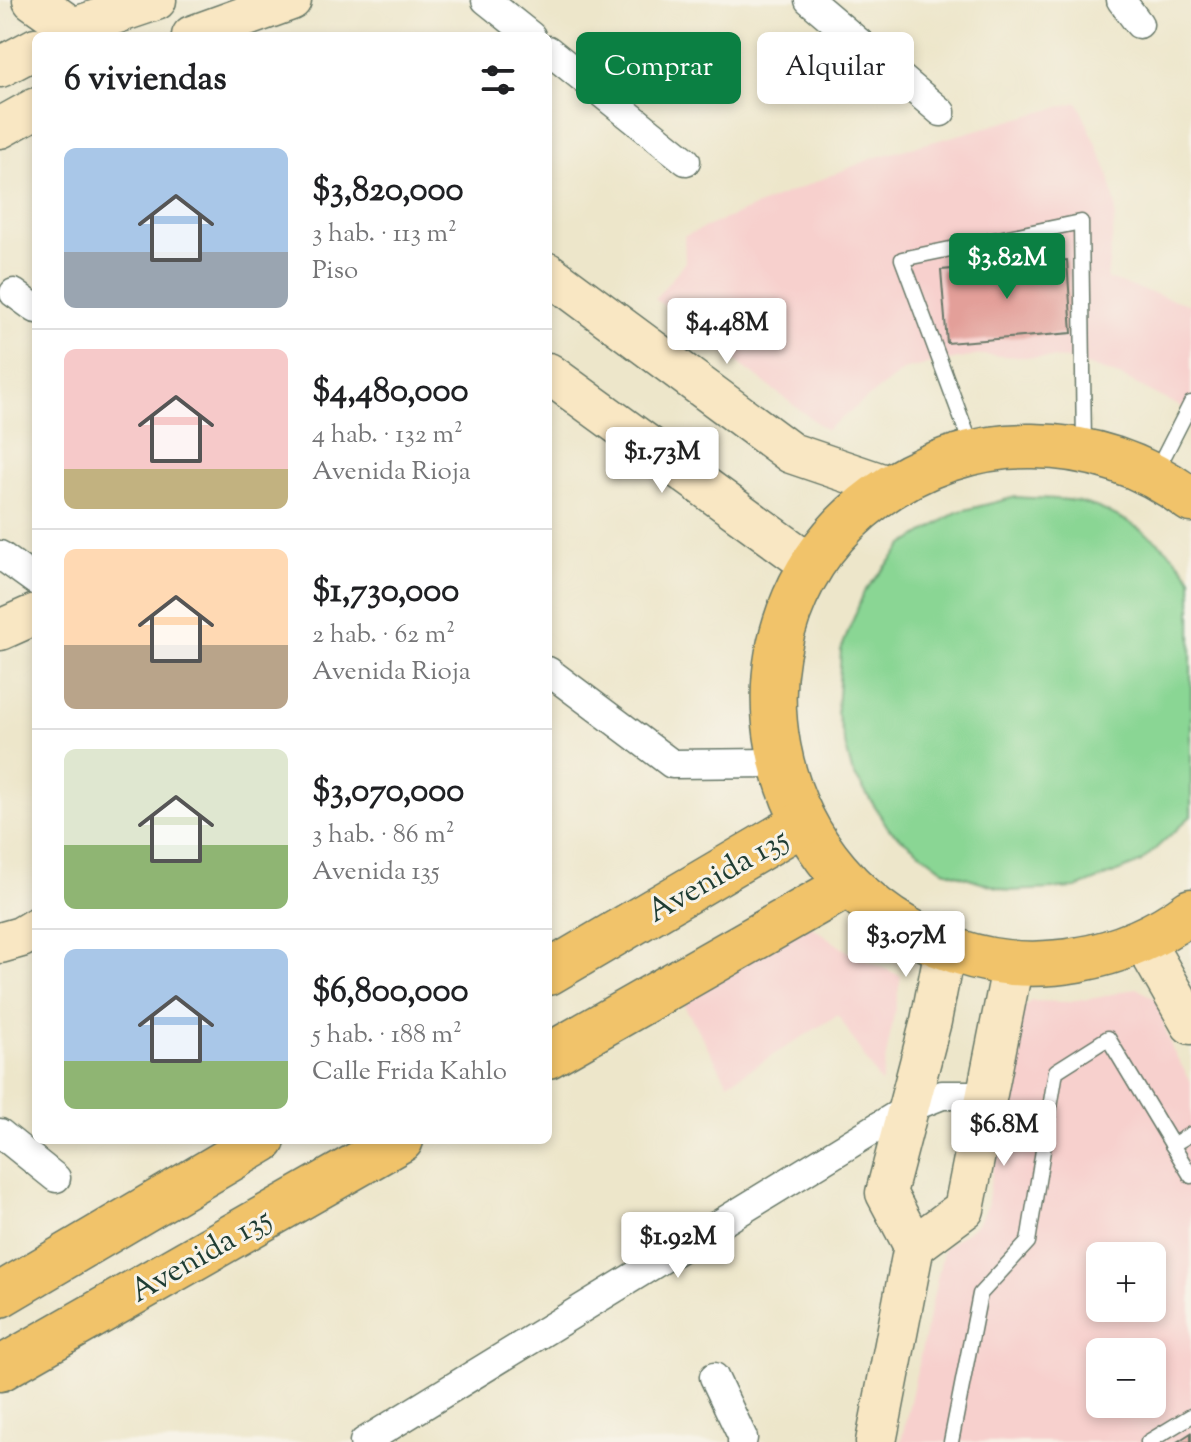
<!DOCTYPE html>
<html lang="es">
<meta charset="utf-8">
<style>
:root{--surface:#fff;--page:#f6f6f6;--text:#202124;--muted:#757577;--line:#e0e0e0;--accent:#0b8043}
body{margin:0;font-family:"Sorts Mill Goudy",serif;background:var(--page);color:var(--text);height:100vh;display:flex;flex-direction:column;font-size:30px;white-space:nowrap}
*{box-sizing:border-box;margin:0}
p{font-size:26px;color:var(--muted)}
.icon{flex:none;width:44px;height:44px;fill:none;stroke:currentColor;stroke-width:2;stroke-linecap:round;stroke-linejoin:round}
.map{position:relative;flex:1;overflow:hidden}
.details{position:absolute;left:32px;top:32px;width:520px;height:1112px;display:flex;flex-direction:column;background:var(--surface);border-radius:12px;box-shadow:0 4px 12px #0003}
.details>*{flex:none}
.banner{position:absolute;left:576px;top:32px;width:494px;height:72px;display:flex;gap:16px}
.buttons{position:absolute;left:1086px;top:1242px;display:grid;gap:16px}
.buttons a{display:grid;place-items:center;width:80px;height:80px;border-radius:12px;background:var(--surface);box-shadow:0 4px 12px #0003;font-size:40px}
.price{position:absolute;translate:-50% -68px;padding:0 18px;border-radius:8px;background:#fff;color:#222;font-size:26px;line-height:52px;filter:drop-shadow(0 2px 4px #0008)}
.price::after{content:'';position:absolute;left:50%;top:48px;width:24px;height:18px;margin-left:-12px;background:inherit;clip-path:polygon(0 0,100% 0,50% 100%)}
.price.active{background:var(--accent);color:#fff}
ul{padding:0;list-style:none}
li{display:flex;align-items:center;gap:24px;height:200px;padding:0 32px}
li+li{border-top:2px solid var(--line)}
li span{display:grid;place-items:center;flex:none;width:224px;height:160px;border-radius:12px;color:#555}
li>.icon{margin-inline-start:auto}
span .icon{width:96px;height:96px;fill:#fffc;stroke-width:1}
li b{font-size:34px}
h2{display:flex;justify-content:space-between;align-items:center;height:96px;padding:0 32px;font-size:34px}
.tag{padding:0 28px;border-radius:12px;background:var(--surface);box-shadow:0 4px 12px #0003;font-size:28px;line-height:72px}
.tag.active{background:var(--accent);color:#fff}
.map>svg:first-child{display:block}
</style>
<div class="map">
<svg width="1191" height="1442" viewBox="0 0 1191 1442">
<rect width="100%" height="100%" fill="#f7f3e8"/>
<filter id="ink" filterUnits="userSpaceOnUse"><feTurbulence type="fractalNoise" baseFrequency=".0125" numOctaves="2"/><feDisplacementMap in="SourceGraphic" scale="16" xChannelSelector="R" yChannelSelector="G"/><feConvolveMatrix kernelMatrix="1 2 1 2 8 2 1 2 1" color-interpolation-filters="sRGB"/></filter>
<filter id="wash" filterUnits="userSpaceOnUse"><feTurbulence type="fractalNoise" baseFrequency=".006" numOctaves="4" result="noise"/><feDisplacementMap in="SourceGraphic" scale="32" xChannelSelector="R" yChannelSelector="G"/><feGaussianBlur stdDeviation="1.8" result="paint"/><feColorMatrix in="noise" values="0 0 0 0 0 0 0 0 0 0 0 0 0 0 0 0 0 1.4 0 .05"/><feComposite in="paint" operator="in"/></filter>
<g filter="url(#wash)">
<rect width="100%" height="100%" fill="#ede6ca"/>
<!-- built -->
<g fill="#f7d0cd" fill-rule="evenodd">
<path d="M1078,102L1108,172L1116,208L1107,279L1191,305V412L1122,377L1068,359L980,355L906,369L826,430L655,299L685,262L684,236L873,158Z"/>
<path d="M804,921L851,954L901,976L881,1084L838,1015L728,1083L681,1000Z"/>
<path d="M1136,988L1156,999L1172,1049L1191,1082V1442H901L944,1248L976,1225L987,1207L1015,1014L1031,1001L1069,1002L1101,997ZM1100,1256H1152V1308H1100ZM1100,1352H1152V1404H1100Z"/>
</g>
<!-- green -->
<path fill="#8ad694" stroke="#548a64" stroke-width="2" d="M1016,497C1036,499 1060,497 1079,502C1119,512 1169,542 1191,578V816L1140,863L1077,888L1009,891L944,870L889,829L852,771L837,712L841,650L864,592L904,545L957,512Z"/>
<g id="blocks">
<!-- building -->
<g fill="#e39f99">
<path d="M1067,260L1072,333L947,343L941,270Z"/>
<path d="M1191,1433V1442H1177Z"/>
</g>
</g>
</g>
<g filter="url(#ink)">
<use href="#blocks" fill-opacity="0" stroke="#677868" stroke-width="2"/>
<g fill="none" stroke-linecap="round" stroke-linejoin="round">
<defs>
<g id="lane">
<path d="M972,447L902,259L1081,222L1084,446"/>
<path d="M1157,470L1191,403"/>
<path d="M1172,1145L1191,1134"/>
<path d="M951,1442L980,1294L1028,1242L1056,1071L1108,1038L1191,1176"/>
<path d="M1148,1442L1191,1416"/>
</g>
<g id="street">
<path d="M486,0L531,36"/>
<path d="M809,0L941,112"/>
<path d="M1121,0L1139,24"/>
<path d="M548,50L686,161"/>
<path d="M14,293L36,309"/>
<path d="M0,555L36,581"/>
<path d="M548,671L672,764L780,763"/>
<path d="M0,1133L56,1178"/>
<path d="M714,1377L743,1438L742,1442"/>
<path d="M364,1442L907,1109L942,1095H986"/>
</g>
<g id="secondary">
<path d="M33,0L84,36"/>
<path d="M58,36L73,28L156,0"/>
<path d="M192,36L291,0"/>
<path d="M0,67L36,48"/>
<path d="M0,128L36,108"/>
<path d="M548,273L791,453L891,487"/>
<path d="M548,373L813,566"/>
<path d="M0,630L36,614"/>
<path d="M1143,940L1191,1024"/>
<path d="M0,943L21,937L36,928"/>
<path d="M914,1246L964,1209L1013,963"/>
<path d="M914,1246L886,1193L931,1021L945,948"/>
<path d="M876,1442L914,1246"/>
</g>
<g id="primary">
<path d="M1191,500C1144,464 1087,445 1028,446C973,446 920,465 876,497C705,624 760,886 956,951C1035,978 1125,960 1191,911"/>
<path d="M548,973L803,823"/>
<path d="M548,1056L848,885"/>
<path d="M0,1295L263,1140"/>
<path d="M0,1369L401,1140"/>
</g>
</defs>
<!-- lane casing -->
<use href="#lane" stroke="#677868" stroke-width="17"/>
<!-- street casing -->
<use href="#street" stroke="#677868" stroke-width="31"/>
<!-- secondary casing -->
<use href="#secondary" stroke="#677868" stroke-width="43"/>
<!-- primary casing -->
<use href="#primary" stroke="#677868" stroke-width="47"/>
<!-- lane -->
<use href="#lane" stroke="#fff" stroke-width="14"/>
<!-- street -->
<use href="#street" stroke="#fff" stroke-width="28"/>
<!-- secondary -->
<use href="#secondary" stroke="#f9e7c3" stroke-width="40"/>
<!-- primary -->
<use href="#primary" stroke="#f1c36a" stroke-width="44"/>
</g>
</g>
<g text-anchor="middle" stroke-width="6" stroke-linejoin="round" paint-order="stroke">
<!-- street labels -->
<g font-size="32" fill="#1f3d34" stroke="#f7f3e8">
<text transform="translate(717 874) rotate(-30)" y="11">Avenida 135</text>
<text transform="translate(200 1254) rotate(-30)" y="11">Avenida 135</text>
</g>
</g>
</svg>
<div class="buttons">
<a>+</a>
<a>−</a>
</div>
<b class="price active" style="left:1007px;top:301px">$3.82M</b>
<b class="price" style="left:727px;top:366px">$4.48M</b>
<b class="price" style="left:662px;top:495px">$1.73M</b>
<b class="price" style="left:906px;top:979px">$3.07M</b>
<b class="price" style="left:1004px;top:1168px">$6.8M</b>
<b class="price" style="left:678px;top:1280px">$1.92M</b>
<div class="banner">
<a class="tag active">Comprar</a>
<a class="tag">Alquilar</a>
</div>
<section class="details">
<h2>6 viviendas<svg class="icon" aria-label="filters" viewBox="0 0 24 24"><path d="M4 7h16M4 17h16"/><circle cx="9" cy="7" r="2"/><circle cx="15" cy="17" r="2"/></svg></h2>
<ul>
<li><span style="background:linear-gradient(#a9c7e8 65%,#9aa5b1 0)"><svg class="icon" aria-label="home" viewBox="0 0 24 24"><path d="M3 11l9-7 9 7M6 9v11h12V9"/></svg></span><div><b>$3,820,000</b><p>3 hab. · 113 m²</p><p>Piso</p></div></li>
<li><span style="background:linear-gradient(#f6c9c9 75%,#c2b280 0)"><svg class="icon" aria-label="home" viewBox="0 0 24 24"><path d="M3 11l9-7 9 7M6 9v11h12V9"/></svg></span><div><b>$4,480,000</b><p>4 hab. · 132 m²</p><p>Avenida Rioja</p></div></li>
<li><span style="background:linear-gradient(#ffd9b3 60%,#b9a48a 0)"><svg class="icon" aria-label="home" viewBox="0 0 24 24"><path d="M3 11l9-7 9 7M6 9v11h12V9"/></svg></span><div><b>$1,730,000</b><p>2 hab. · 62 m²</p><p>Avenida Rioja</p></div></li>
<li><span style="background:linear-gradient(#dfe7d0 60%,#8fb573 0)"><svg class="icon" aria-label="home" viewBox="0 0 24 24"><path d="M3 11l9-7 9 7M6 9v11h12V9"/></svg></span><div><b>$3,070,000</b><p>3 hab. · 86 m²</p><p>Avenida 135</p></div></li>
<li><span style="background:linear-gradient(#a9c7e8 70%,#8fb573 0)"><svg class="icon" aria-label="home" viewBox="0 0 24 24"><path d="M3 11l9-7 9 7M6 9v11h12V9"/></svg></span><div><b>$6,800,000</b><p>5 hab. · 188 m²</p><p>Calle Frida Kahlo</p></div></li>
</ul>
</section>
</div>
